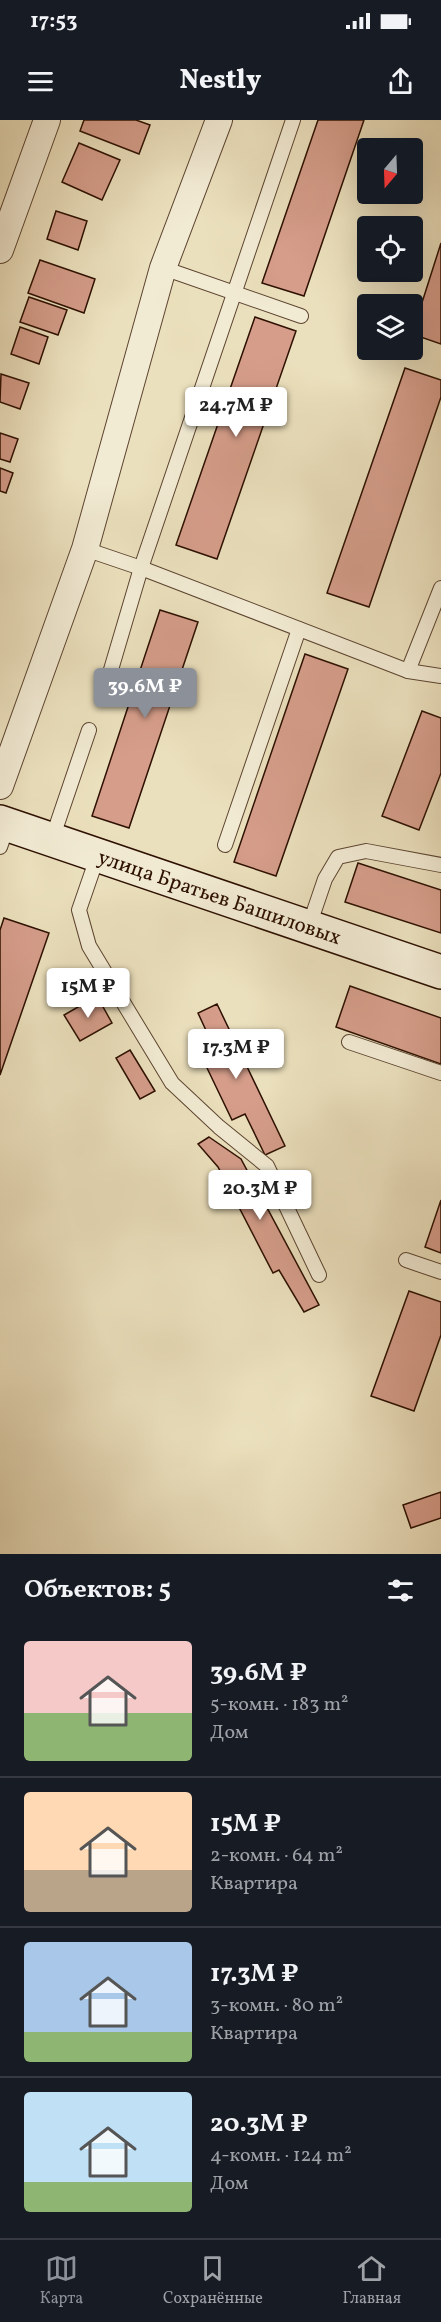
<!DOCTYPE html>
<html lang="ru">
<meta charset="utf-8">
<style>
:root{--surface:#171b24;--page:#242831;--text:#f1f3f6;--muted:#9ea1a6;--line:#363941;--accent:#8c9099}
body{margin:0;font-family:Vollkorn,serif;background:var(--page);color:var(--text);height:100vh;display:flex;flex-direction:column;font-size:22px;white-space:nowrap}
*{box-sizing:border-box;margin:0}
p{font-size:20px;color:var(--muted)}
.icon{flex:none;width:33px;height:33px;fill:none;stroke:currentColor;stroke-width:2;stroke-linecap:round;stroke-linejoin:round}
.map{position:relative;height:1434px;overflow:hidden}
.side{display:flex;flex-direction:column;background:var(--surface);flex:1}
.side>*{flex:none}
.needle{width:39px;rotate:199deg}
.fabs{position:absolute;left:357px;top:18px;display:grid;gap:12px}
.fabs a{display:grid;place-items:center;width:66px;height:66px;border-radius:6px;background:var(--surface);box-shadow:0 6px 24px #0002;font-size:30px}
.price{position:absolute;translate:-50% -51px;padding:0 14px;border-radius:6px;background:#fff;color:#222;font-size:20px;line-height:39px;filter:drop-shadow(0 2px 3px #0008)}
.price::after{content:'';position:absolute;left:50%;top:36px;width:18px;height:14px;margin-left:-9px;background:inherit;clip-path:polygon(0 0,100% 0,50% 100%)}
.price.selected{background:var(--accent);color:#fff}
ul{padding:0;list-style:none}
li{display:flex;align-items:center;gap:18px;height:150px;padding:0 24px}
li+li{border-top:2px solid var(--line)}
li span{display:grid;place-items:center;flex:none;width:168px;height:120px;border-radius:6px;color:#555}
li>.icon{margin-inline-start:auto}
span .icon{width:72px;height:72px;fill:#fffc;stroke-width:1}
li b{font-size:26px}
h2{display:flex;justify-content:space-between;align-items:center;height:72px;padding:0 24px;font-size:26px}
.status{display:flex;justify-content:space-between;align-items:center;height:42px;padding:0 30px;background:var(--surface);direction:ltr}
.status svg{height:16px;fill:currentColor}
header{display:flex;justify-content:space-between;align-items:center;height:78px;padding:0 24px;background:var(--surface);font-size:27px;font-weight:800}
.menu{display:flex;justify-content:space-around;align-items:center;height:84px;border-top:2px solid var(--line);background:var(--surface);font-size:16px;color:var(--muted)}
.menu a{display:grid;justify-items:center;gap:3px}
.menu .selected{color:var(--accent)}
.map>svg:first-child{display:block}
</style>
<div class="status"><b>17:53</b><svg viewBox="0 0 49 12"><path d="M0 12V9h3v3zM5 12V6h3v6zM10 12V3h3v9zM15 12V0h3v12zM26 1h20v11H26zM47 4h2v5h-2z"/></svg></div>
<header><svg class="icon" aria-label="menu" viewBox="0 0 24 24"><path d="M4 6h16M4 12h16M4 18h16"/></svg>Nestly<svg class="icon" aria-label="share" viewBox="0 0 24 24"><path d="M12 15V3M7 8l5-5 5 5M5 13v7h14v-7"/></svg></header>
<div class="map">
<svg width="441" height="1434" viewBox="0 0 441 1434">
<rect width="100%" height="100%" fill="#ebe0bd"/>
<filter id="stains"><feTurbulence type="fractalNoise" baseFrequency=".00333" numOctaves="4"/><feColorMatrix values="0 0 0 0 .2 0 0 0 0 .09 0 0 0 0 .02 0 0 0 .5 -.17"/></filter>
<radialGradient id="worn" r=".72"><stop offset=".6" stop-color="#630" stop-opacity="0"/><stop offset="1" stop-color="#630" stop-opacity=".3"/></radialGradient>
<!-- building -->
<g fill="#d59d8a" stroke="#2d1001" stroke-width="1.5">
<path d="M84,0H136L150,5L139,34L80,11Z"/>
<path d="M318,0H364L304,176L262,163Z"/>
<path d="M79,23L120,40L102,80L62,62Z"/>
<path d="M56,91L87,101L78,130L47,119Z"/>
<path d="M441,123V224L412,214Z"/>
<path d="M40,140L95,159L84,193L28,173Z"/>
<path d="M29,177L67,190L58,215L20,202Z"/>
<path d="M255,197L296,211L217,439L176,425Z"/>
<path d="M20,207L48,217L39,244L11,234Z"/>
<path d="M405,248L441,260V277L369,487L327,473Z"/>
<path d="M1,254L29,263L20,289L0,282Z"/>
<path d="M0,313L18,319L10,342L0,339Z"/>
<path d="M0,348L13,353L6,373L0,371Z"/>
<path d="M160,490L198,502L129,708L92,696Z"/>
<path d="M305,534L348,549L276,756L234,742Z"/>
<path d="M422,591L441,598V653L419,710L382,696Z"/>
<path d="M358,743L441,770V813L345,782Z"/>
<path d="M4,798L49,813L0,955V810Z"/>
<path d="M350,866L441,898V944L336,907Z"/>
<path d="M97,876L112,903L80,921L64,895Z"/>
<path d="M217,884L285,1026L265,1035L245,994L232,1000L195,923L209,917L198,893Z"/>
<path d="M130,930L155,971L140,979L116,938Z"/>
<path d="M209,1017L241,1039L319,1185L304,1192L279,1150L273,1153L218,1047L198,1024Z"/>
<path d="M441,1080V1133L425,1127Z"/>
<path d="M409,1171L441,1182V1215L414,1291L371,1276Z"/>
<path d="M441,1372V1398L411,1408L403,1385Z"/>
</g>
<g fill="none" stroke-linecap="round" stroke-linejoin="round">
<defs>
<g id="lane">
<path d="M163,148L301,196"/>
<path d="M85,429L141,448L408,551L441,556"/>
<path d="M408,551L441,468"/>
<path d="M110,553L141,448L293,0"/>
<path d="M52,719L89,610"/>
<path d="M225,725L299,509"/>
<path d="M0,727L8,704"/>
<path d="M98,735L79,790L89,826L172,963L219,1007L267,1046L319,1155"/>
<path d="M309,806L325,759L338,737L366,731L441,745"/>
<path d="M349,922L441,953"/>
<path d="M406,1140L441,1152"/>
</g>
<g id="street">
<path d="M0,130L47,0"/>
<path d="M0,666L85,429L163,148L219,0"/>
</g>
<g id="secondary">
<path id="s1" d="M0,702L441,852"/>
</g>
</defs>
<!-- lane casing -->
<use href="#lane" stroke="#5c4430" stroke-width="16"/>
<!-- street casing -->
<use href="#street" stroke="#5c4430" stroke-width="28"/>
<!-- secondary casing -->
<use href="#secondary" stroke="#2d1001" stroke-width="36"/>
<!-- lane -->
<use href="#lane" stroke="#f2ebd4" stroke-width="14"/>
<!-- street -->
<use href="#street" stroke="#f2ebd4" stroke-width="26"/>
<!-- secondary -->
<use href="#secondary" stroke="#f2ebd4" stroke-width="33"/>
</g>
<g text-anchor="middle" stroke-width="4.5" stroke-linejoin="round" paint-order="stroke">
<!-- street labels -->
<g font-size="21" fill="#2d1001" stroke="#f2ebd4">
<text dy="7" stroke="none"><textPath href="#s1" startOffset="232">улица Братьев Башиловых</textPath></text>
</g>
</g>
<rect width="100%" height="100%" filter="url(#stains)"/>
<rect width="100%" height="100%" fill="url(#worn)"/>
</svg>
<div class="fabs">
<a><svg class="needle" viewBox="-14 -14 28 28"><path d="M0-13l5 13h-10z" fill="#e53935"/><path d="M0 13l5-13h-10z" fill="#9ea1a6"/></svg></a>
<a><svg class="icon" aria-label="locate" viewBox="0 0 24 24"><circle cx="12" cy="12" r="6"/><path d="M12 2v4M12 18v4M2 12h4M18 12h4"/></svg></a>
<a><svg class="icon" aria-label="layers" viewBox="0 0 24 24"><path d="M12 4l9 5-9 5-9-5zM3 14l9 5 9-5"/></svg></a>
</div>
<b class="price" style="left:236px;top:318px">24.7M ₽</b>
<b class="price selected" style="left:145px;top:599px">39.6M ₽</b>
<b class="price" style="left:88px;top:899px">15M ₽</b>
<b class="price" style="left:236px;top:960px">17.3M ₽</b>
<b class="price" style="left:260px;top:1101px">20.3M ₽</b>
</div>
<section class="side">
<h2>Объектов: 5<svg class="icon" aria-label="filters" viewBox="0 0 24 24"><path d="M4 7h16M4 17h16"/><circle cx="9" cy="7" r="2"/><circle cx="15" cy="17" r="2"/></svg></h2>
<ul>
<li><span style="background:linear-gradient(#f6c9c9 60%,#8fb573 0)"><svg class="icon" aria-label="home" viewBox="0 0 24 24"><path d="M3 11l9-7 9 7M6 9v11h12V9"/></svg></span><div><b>39.6M ₽</b><p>5-комн. · 183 m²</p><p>Дом</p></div></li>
<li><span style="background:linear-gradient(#ffd9b3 65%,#b9a48a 0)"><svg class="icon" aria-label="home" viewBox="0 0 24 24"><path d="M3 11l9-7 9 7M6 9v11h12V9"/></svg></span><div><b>15M ₽</b><p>2-комн. · 64 m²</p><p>Квартира</p></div></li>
<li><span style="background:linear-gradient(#a9c7e8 75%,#8fb573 0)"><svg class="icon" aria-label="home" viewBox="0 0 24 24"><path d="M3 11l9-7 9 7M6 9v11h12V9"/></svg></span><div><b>17.3M ₽</b><p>3-комн. · 80 m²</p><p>Квартира</p></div></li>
<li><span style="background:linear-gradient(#bfe0f5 75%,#8fb573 0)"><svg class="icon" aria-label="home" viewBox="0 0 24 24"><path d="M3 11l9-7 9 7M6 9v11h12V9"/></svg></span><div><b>20.3M ₽</b><p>4-комн. · 124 m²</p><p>Дом</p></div></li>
</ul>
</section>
<nav class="menu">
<a class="selected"><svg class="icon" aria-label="map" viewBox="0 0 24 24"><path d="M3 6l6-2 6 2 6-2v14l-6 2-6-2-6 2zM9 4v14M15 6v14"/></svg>Карта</a>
<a><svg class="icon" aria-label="saved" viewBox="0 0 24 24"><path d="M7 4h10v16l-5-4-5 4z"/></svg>Сохранённые</a>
<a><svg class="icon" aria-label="home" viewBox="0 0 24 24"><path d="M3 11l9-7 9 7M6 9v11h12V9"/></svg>Главная</a>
</nav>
